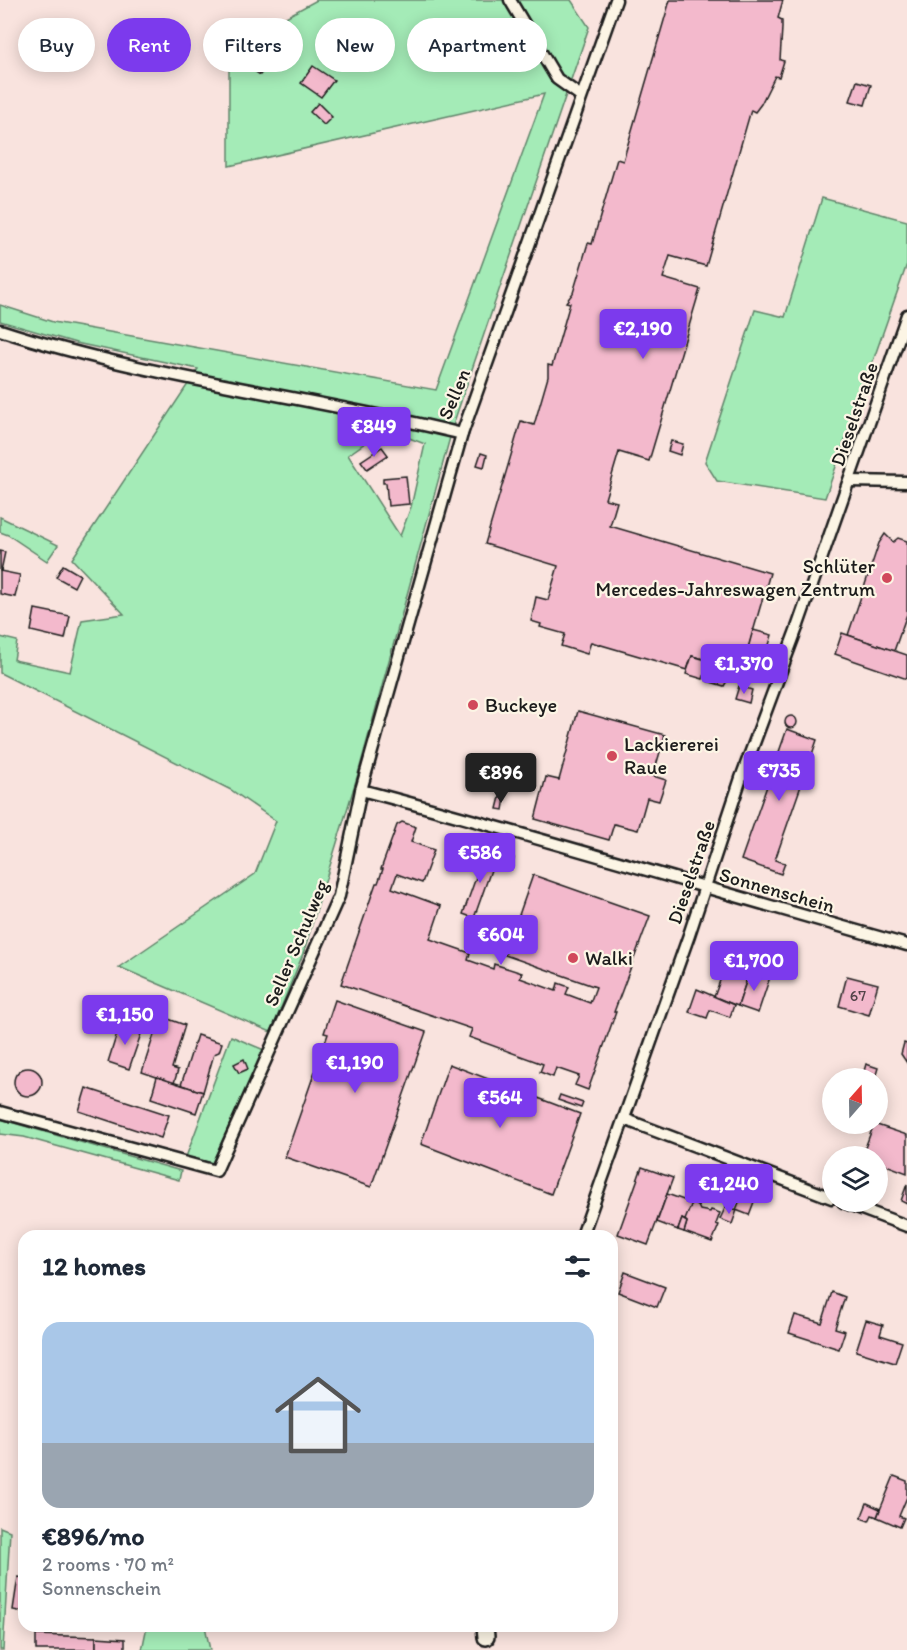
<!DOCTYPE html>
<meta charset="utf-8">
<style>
:root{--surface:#fff;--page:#f6f6f7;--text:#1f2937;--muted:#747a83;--accent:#7c3aed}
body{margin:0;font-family:Itim,sans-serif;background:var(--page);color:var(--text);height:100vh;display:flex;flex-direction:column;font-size:22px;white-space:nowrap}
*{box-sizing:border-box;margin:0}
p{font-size:20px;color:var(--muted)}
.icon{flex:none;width:33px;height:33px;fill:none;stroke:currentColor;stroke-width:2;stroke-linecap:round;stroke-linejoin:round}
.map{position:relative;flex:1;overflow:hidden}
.side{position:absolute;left:18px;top:1230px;width:600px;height:402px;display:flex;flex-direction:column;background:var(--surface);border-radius:18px;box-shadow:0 3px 15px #0003}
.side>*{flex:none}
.guide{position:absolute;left:18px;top:18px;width:600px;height:54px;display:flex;gap:12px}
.needle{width:39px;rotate:20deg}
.fabs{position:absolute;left:822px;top:1068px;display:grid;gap:12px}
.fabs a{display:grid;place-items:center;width:66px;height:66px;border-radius:50%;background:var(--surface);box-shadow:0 3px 15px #0003;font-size:30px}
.price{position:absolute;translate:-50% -51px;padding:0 14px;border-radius:6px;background:var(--accent);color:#fff;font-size:20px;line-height:39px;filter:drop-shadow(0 2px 3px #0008)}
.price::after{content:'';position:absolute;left:50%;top:36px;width:18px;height:14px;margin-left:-9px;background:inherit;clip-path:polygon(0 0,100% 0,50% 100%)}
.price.selected{background:#222;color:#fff}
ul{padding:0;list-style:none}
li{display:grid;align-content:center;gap:12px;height:318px;padding:0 24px}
li span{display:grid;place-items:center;height:186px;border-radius:18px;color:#555}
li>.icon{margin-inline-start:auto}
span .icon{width:108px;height:108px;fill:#fffc;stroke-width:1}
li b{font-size:26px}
h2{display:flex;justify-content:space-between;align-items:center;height:72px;padding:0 24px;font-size:26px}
.tag{padding:0 21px;border-radius:27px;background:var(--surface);box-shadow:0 3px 15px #0003;font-size:21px;line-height:54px}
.tag.selected{background:var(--accent);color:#fff}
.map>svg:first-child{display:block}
</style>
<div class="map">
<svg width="907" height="1650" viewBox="0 0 907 1650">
<rect width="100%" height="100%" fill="#f9e3de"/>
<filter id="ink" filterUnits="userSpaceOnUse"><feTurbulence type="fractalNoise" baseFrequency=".0167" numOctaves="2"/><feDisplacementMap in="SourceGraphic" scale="12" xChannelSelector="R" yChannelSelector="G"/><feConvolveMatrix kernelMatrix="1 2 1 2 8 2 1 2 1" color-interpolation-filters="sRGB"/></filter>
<g filter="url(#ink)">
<!-- green -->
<g fill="#a4ebb7" stroke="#60846a" stroke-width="1.5" fill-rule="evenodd">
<path d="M317,0H571L589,27L455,419L358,774L303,954L271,1032L119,967L255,874L276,821L231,790L0,673V637L17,641L14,660L70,672L82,620L124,614L72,559L198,369L76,343L0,321V305L53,322L436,390L544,94L229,166V48ZM385,429L425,444L411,507L400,536L348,455Z"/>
<path d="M822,198L907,221V264L825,498L717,481L705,462L755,310L785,317Z"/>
<path d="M0,517L58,545L47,561L8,535L0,532Z"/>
<path d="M231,1036L264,1050L212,1163L186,1157Z"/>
<path d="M0,1119L181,1171L179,1180L24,1137L0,1134Z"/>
<path d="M0,1527L10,1531L3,1650H0Z"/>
<path d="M147,1626H205L210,1650H142Z"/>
</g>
<!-- building -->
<g fill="#f3b9cc" stroke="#1c1c1c" stroke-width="1.5">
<path d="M670,0H783L778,18L782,20V28L780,60L784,61L779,77L775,76L761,104L755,112L751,110L706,266L670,256L663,278L700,289L649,461L619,452L605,499L617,502L610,526L770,573L742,670L692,656L687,670L591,642L587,654L561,646L565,634L540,627L541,624L531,621L536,597L548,600L558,566L485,544L521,421L534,425L548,377V365L552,366L570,303L566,302L573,293L588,243L592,244L617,159L623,161Z"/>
<path d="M259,60L267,65L260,75L253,70Z"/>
<path d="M313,66L334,80L321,97L301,83Z"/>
<path d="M857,81L871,85L865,105L850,101Z"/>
<path d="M318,103L332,117L324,125L310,112Z"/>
<path d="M671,441L683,444L680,455L668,451Z"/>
<path d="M382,447L388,455L367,469L361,461Z"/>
<path d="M481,453L487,455L484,467L477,465Z"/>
<path d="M406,476L409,504L388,506L386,483H383V478Z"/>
<path d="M885,534L893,542L898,538L907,541V614L894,651L848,635L879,543Z"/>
<path d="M0,551L5,552L1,571H0Z"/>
<path d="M63,565L80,575L74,587L56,577Z"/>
<path d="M0,571L20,575L15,597L0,594Z"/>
<path d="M35,609L70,616L65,639L31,631Z"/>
<path d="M753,630L772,635L763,665L756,663L750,682L732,677L731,680L727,681L724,686L707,681L710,671L706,670L703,679L686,674L692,656L742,670Z"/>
<path d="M842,633L907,655V679L835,654Z"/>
<path d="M739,686L752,690L749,703L735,699Z"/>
<path d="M578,711L665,735L653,776L666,780L659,801L647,798L638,830L614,824L609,840L535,819L546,777L559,780Z"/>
<circle cx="791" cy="722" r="6"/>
<path d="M787,729L817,740L775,860L785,863L781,874L741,860Z"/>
<path d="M500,797L505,798L503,810L497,809Z"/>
<path d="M402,822L416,827L411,842L434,850L422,883L397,874L392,888L441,906L430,939L470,953L468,960L493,969L494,964L522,973L520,978L556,991L558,983L569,987L566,994L590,1003L596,987L505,955L533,875L650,916L614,1012H616L588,1090L575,1085L579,1076L556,1068L553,1077L540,1072L543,1064L469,1037L472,1029L341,984L376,883H378L383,869H381L397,825Z"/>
<path d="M486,849L497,853L474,918L463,914Z"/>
<path d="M508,857L514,858L511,869L505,867Z"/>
<path d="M727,961L750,970L738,1006L714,997Z"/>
<path d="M750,970L770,977L758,1013L738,1006Z"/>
<path d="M847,976L878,984L869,1015L839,1006Z"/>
<path d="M697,989L734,1005L730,1017L710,1010L707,1018L689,1012Z"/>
<path d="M129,998L150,1005L142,1031L120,1024Z"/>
<path d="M335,1000L426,1032L371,1187L285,1157L328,1034L324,1033Z"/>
<path d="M160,1016L185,1025L172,1068L178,1070L174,1083L142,1072Z"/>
<path d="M120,1024L142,1031L129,1069L108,1062Z"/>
<path d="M197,1035L222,1043L219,1052L214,1054L203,1092L181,1085Z"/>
<path d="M904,1043L907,1044V1063L901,1054Z"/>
<path d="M244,1059L248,1069L239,1073L234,1064Z"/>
<path d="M449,1064L580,1114L551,1194L421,1144Z"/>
<path d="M866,1064L878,1068L875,1078H862Z"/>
<circle cx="28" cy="1082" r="14"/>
<path d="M157,1077L203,1092L196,1113L151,1098Z"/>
<path d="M86,1088L169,1115L161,1138L79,1111Z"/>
<path d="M560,1095L583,1103L581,1108L558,1100Z"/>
<path d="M874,1124L907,1135V1173L878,1162V1156H862Z"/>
<path d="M642,1167L673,1178L648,1245L618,1234Z"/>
<path d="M907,1184V1204L901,1201Z"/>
<path d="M744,1189L757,1194L749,1215L736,1210Z"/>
<path d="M667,1194L692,1203L686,1221L682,1219L678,1230L657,1222Z"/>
<path d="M692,1203L698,1206L700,1210L710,1212L711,1210L720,1213L716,1224L719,1225L712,1242L684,1232L687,1222L685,1220Z"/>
<path d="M726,1206L737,1210L732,1224L720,1219Z"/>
<path d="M682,1219L687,1222L684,1232L678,1230Z"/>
<path d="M625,1272L665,1287L657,1307L618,1292Z"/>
<path d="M832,1292L845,1297L835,1328L845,1331L839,1349L789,1333L795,1315L822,1323Z"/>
<path d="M866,1320L883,1325L880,1335L902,1342L895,1363L856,1351Z"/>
<path d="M894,1476L907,1481V1497L899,1516L904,1518L900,1527L877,1517Z"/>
<path d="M867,1503L880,1509L877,1517L872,1515L869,1521L861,1518Z"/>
<path d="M18,1577L24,1578V1612L13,1610Z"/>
<path d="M36,1635L96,1637V1650H36Z"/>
<path d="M96,1637L125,1639V1650H96Z"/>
</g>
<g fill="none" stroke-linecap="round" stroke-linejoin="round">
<defs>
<g id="street">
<path d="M510,0L557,79L581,96"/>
<path d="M0,330C150,379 309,396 462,434"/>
<path d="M849,481L907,482"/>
<path d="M361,790C544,838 725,894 907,945"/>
<path d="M0,1112L216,1171L339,896L361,790L462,434L616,0"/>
<path d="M624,1119L832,1198"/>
<path d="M843,1202L907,1226"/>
<path d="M582,1236L689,935L741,778L798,625L907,315"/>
</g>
<path id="secondary" d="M485,1626L486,1637"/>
</defs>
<!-- street casing -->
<use href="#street" stroke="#1c1c1c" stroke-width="15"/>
<!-- secondary casing -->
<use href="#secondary" stroke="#1c1c1c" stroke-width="20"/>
<!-- street -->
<use href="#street" stroke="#fcf5e5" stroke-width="10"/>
<!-- secondary -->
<use href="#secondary" stroke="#fcf5e5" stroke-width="15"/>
</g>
</g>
<!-- markers -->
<g fill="#d1495b" stroke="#fcf5e5" stroke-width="2">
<circle cx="887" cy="578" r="6"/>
<circle cx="473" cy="705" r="6"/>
<circle cx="612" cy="756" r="6"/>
<circle cx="573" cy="958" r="6"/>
</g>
<g text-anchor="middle" stroke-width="4.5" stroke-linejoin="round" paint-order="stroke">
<!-- number labels -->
<g font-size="16" fill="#524348">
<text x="858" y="1001">67</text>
</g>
<!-- street labels -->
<g font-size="20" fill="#1c1c1c" stroke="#fcf5e5">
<text transform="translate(454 394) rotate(-67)" y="7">Sellen</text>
<text transform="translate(854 414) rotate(-71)" y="7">Dieselstraße</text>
<text transform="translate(691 872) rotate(-71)" y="7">Dieselstraße</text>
<text transform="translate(777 890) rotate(16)" y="7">Sonnenschein</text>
<text transform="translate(296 943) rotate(-67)" y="7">Seller Schulweg</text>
</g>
<!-- poi labels -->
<g font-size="20" fill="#1c1c1c" stroke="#fcf5e5" text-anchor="start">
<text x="875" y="573" text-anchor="end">Schlüter<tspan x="875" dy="23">Mercedes-Jahreswagen Zentrum</tspan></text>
<text x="485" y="712">Buckeye</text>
<text x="624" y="751">Lackiererei<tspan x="624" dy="23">Raue</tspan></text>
<text x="585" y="965">Walki</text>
</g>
</g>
</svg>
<div class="fabs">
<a><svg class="needle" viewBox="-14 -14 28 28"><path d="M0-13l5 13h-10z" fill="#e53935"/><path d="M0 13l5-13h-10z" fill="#747a83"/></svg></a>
<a><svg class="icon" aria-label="layers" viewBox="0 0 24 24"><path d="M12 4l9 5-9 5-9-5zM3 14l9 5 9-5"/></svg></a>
</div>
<b class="price" style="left:643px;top:360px">€2,190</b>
<b class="price" style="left:374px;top:458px">€849</b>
<b class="price" style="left:744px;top:695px">€1,370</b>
<b class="price" style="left:779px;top:802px">€735</b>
<b class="price selected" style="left:501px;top:804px">€896</b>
<b class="price" style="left:480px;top:884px">€586</b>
<b class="price" style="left:501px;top:966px">€604</b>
<b class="price" style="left:754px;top:992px">€1,700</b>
<b class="price" style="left:125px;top:1046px">€1,150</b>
<b class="price" style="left:355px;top:1094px">€1,190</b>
<b class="price" style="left:500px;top:1129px">€564</b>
<b class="price" style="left:729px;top:1215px">€1,240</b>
<div class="guide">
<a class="tag">Buy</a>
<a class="tag selected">Rent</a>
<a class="tag">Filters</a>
<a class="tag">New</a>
<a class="tag">Apartment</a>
</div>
<section class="side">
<h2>12 homes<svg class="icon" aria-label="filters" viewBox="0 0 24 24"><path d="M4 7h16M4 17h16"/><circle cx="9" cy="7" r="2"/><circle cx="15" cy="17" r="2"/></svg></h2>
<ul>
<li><span style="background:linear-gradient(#a9c7e8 65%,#9aa5b1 0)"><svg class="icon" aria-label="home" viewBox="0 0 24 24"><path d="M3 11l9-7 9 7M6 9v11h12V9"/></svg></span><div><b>€896/mo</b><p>2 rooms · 70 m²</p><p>Sonnenschein</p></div></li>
</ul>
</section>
</div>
